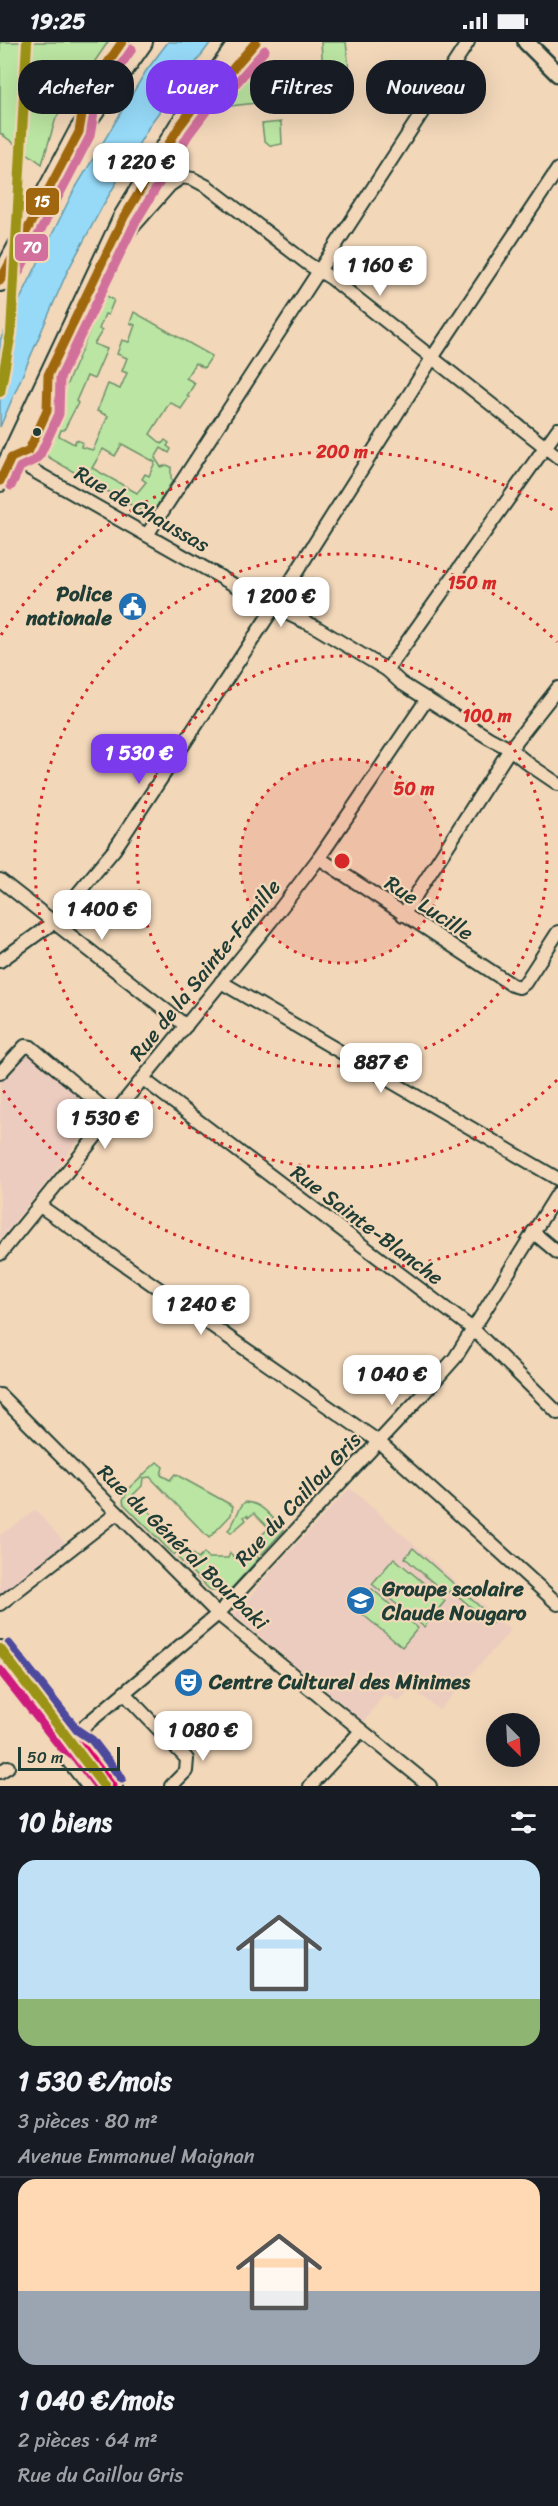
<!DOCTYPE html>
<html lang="fr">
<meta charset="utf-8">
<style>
:root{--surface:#171b24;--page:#20242c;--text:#f1f3f6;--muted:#9ea1a6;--line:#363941;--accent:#7c3aed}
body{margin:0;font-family:Sriracha,sans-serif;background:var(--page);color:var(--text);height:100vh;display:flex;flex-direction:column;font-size:22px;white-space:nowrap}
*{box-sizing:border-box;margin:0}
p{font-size:20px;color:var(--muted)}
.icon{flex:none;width:33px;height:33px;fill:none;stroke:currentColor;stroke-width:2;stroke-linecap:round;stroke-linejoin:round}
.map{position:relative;height:1744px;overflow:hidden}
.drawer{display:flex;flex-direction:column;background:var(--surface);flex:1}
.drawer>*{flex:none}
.top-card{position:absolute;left:18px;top:18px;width:522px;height:54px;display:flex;gap:12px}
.needle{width:39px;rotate:156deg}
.fabs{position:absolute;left:486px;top:1671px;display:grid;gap:12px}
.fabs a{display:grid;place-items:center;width:54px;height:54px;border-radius:50%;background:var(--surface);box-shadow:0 6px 24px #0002;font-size:30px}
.scale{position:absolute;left:18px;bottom:15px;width:102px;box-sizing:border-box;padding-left:6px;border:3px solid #1f3d34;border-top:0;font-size:16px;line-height:21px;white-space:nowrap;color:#1f3d34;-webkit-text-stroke:4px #f2d7b9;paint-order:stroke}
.price{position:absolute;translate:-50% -51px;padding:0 14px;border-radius:12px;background:#fff;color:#222;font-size:20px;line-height:39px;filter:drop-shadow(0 2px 3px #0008)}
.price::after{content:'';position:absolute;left:50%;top:36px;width:18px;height:14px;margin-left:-9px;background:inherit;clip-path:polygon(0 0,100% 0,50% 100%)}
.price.selected{background:var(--accent);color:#fff}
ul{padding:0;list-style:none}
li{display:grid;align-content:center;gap:12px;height:318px;padding:0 18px}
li+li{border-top:2px solid var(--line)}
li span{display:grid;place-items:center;height:186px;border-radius:18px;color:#555}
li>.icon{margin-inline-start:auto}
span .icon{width:108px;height:108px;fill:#fffc;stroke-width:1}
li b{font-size:26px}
h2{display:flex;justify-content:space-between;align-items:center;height:72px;padding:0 18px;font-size:26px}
.pill{padding:0 21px;border-radius:24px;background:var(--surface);box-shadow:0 6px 24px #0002;font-size:21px;line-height:54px}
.pill.selected{background:var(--accent);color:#fff}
.status{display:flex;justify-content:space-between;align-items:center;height:42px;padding:0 30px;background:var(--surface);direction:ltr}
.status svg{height:16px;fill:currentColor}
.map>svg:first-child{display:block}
</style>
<div class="status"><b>19:25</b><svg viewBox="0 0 49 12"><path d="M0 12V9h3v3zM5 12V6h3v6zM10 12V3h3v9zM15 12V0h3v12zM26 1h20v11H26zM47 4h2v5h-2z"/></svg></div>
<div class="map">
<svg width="558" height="1744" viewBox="0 0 558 1744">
<rect width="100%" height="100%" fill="#f2d7b9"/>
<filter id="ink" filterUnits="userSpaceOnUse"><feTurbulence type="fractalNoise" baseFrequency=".0167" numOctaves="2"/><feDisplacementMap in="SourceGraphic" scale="12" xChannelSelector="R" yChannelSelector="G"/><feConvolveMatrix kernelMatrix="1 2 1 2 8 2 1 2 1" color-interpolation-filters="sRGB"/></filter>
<g filter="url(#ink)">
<!-- built -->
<g fill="#edccc0">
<path d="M26,1009L95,1069L91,1080L50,1136L0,1197V1038Z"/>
<path d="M350,1446L511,1588L439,1668L411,1645L399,1660L385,1651L364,1680L234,1573L272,1528Z"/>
<path d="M36,1468L66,1502L0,1553V1493Z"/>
</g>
<!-- green -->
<g fill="#bbe5a2" stroke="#6d916b" stroke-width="1.5" fill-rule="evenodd">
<path d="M0,0H108L56,76L42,122L0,91Z"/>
<path d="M321,0H346L352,54L284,62L281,38L320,33L323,28Z"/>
<path d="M258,16L265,60L221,65Z"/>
<path d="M281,80L282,102L271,104L264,98L262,82Z"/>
<path d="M105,253L114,258L108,273L105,272L99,287L102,289L94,302L107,307L94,337L87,334L76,359L78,361L64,388H61L59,394L74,402L76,398L82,400L81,405L93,408L108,374L97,369L108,342L120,347L127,331L122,329L127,316L117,312L122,298L129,300L135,283L130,281L134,270L212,314L204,326L195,321L186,336L195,341L187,354L189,355L181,367L170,360L150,392L162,402L165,398L169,401L167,404L171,407L169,411L161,406L155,416L161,425L167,423L171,425V437L173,438L155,467L143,470L48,415L42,400ZM122,402L155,420L149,434L145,432L142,437L146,440L137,451L92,426L103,407L115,414Z"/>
<path d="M157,1420L163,1425L161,1433L170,1438L175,1432L233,1464L231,1473L209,1496L150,1435L143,1436L142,1444L133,1453L179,1500L177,1504L179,1507L174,1513L124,1462L123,1458L130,1445Z"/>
<path d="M245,1460C262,1460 273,1477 284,1488L261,1513L251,1503L269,1486L254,1471L249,1475L247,1473L244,1475L246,1478L231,1491L228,1488C237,1479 237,1466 245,1460Z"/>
<path d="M186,1506L198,1517L204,1511L208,1516H228L230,1511L237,1517L248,1506L259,1516L229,1549H211L178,1516Z"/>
<path d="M413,1506L495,1578L491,1582L451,1548L446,1552L405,1516Z"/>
<path d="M394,1516L445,1559L424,1585L372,1542Z"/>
<path d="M372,1547L418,1586L402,1605L356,1567Z"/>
</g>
<!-- water -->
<path fill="#96daf8" stroke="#669baa" stroke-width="1.5" d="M168,0H211L151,81L102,165L67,230L0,385V298L73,150L146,29Z"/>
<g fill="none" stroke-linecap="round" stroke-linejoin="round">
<defs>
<g id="minor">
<path d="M182,135L193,137L208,145L308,222L331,236L558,415"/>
<path d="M119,201L170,143L182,135L176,110L178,92"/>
<path d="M11,416L273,565L314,584L387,628L401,641L489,696L510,707L530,723L558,742"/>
<path d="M147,493L468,0"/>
<path d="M387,628L558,387"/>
<path d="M319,816L512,943L519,945L525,941L558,890"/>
<path d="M0,838L186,984"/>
<path d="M403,873L510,707L558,646"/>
<path d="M0,919L54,880L114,808L280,556L436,310L558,127"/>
<path d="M221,940L558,1137"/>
<path d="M0,1031L25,1004L31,1005L113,1074"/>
<path d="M143,1037L474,1288L558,1371"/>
<path d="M40,1164L379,1400L558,1562"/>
<path d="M533,1190L558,1211"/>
<path d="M0,1212L271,879L319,816L427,657"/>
<path d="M0,1353L218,1572L430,1744"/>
<path d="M0,1562L117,1471"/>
<path d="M124,1651L187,1717L186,1729L171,1744"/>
<path d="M69,1697L218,1572L423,1352L455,1316L558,1151"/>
<path d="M0,1730L8,1725"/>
<path d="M310,1744L361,1689"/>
</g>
<path id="tertiary" d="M526,0L558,32"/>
<g id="primary">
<path d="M0,239L79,90L142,0"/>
<path d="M0,439L124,175L179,85L240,0"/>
<path d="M0,1609L69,1697L83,1706L112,1744"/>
<path d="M69,1697L71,1716L93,1744"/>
</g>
</defs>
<!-- minor casing -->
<use href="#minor" stroke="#1f3d34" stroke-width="16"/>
<!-- tertiary casing -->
<use href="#tertiary" stroke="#1f3d34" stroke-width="20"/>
<!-- primary casing -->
<use href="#primary" stroke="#1f3d34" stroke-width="24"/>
<!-- minor -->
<use href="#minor" stroke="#f2d7b9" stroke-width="12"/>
<!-- tertiary -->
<use href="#tertiary" stroke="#f2d7b9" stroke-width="15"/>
<!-- primary -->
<use href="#primary" stroke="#f2d7b9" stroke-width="20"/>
<defs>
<g id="bus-1">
<path d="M0,239L79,90L85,54L122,0"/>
<path d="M0,439L11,416L29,408L47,369L48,333L124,175L179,85L199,58L210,53L256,0"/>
</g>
<g id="bus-2">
<path d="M11,245L90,94L96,59L132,7"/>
<path d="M11,444L20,425L35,418L40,413L59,372L60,336L135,181L189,92L207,68L218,62L265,8"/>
</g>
<path id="bus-3" d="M0,1609L69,1697L83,1706L112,1744"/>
<path id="bus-4" d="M0,1628L60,1704L75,1715L97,1744"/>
<path id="bus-5" d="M9,1602L77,1688L92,1698L122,1737"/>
</defs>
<!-- bus-1 casing -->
<use href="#bus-1" stroke="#f2d7b9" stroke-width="14"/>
<!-- bus-2 casing -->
<use href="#bus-2" stroke="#f2d7b9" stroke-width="14"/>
<!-- bus-3 casing -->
<use href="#bus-3" stroke="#f2d7b9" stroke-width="14"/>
<!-- bus-4 casing -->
<use href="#bus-4" stroke="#f2d7b9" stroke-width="14"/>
<!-- bus-5 casing -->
<use href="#bus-5" stroke="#f2d7b9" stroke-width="14"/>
<!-- bus-1 -->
<use href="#bus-1" stroke="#a0670f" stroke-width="9"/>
<!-- bus-2 -->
<use href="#bus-2" stroke="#d26f9c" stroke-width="9"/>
<!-- bus-3 -->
<use href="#bus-3" stroke="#dc006b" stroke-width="9"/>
<!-- bus-4 -->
<use href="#bus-4" stroke="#ce1f7e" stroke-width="9"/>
<!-- bus-5 -->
<use href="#bus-5" stroke="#4d499d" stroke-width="9"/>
<defs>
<g id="metro-1">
<path d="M0,350L11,291L27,0"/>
<path d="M0,1607L104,1744"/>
</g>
</defs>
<!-- metro-1 casing -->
<use href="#metro-1" stroke="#f2d7b9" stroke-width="15"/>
<!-- metro-1 -->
<use href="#metro-1" stroke="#9a9317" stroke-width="10"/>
</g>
</g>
<!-- distance rings -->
<circle cx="342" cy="819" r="102" fill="#d62828" fill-opacity=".12"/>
<g fill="none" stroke="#d62828" stroke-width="3" stroke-dasharray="3 6">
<circle cx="342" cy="819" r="102"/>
<circle cx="342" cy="819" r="205"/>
<path d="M557 1038A307 307 0 1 1 557 600"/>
<path d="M556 1168A409 409 0 0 1 1 1045M1 593A409 409 0 0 1 556 470"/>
</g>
<!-- icons -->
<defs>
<symbol id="civic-disc" viewBox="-11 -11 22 22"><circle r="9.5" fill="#1f6fb2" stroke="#f2d7b9"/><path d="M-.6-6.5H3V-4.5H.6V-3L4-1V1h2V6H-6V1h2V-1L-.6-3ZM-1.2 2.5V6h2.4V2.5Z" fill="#fff"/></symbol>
<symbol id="school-disc" viewBox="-11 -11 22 22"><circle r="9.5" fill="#1f6fb2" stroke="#f2d7b9"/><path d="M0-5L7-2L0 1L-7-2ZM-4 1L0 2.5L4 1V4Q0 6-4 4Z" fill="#fff"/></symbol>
<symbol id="theatre-disc" viewBox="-11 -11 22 22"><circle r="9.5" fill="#1f6fb2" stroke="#f2d7b9"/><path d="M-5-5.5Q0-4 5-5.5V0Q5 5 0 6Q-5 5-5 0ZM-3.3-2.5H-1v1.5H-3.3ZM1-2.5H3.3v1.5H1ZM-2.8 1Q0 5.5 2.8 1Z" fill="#fff"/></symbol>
</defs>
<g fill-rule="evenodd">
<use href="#civic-disc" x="116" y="548" width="33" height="33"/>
<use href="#school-disc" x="344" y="1542" width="33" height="33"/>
<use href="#theatre-disc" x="172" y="1624" width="33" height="33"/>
</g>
<!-- markers -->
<circle fill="#1f3d34" stroke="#f2d7b9" stroke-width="2" cx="37" cy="390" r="5"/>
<g text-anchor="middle" stroke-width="4.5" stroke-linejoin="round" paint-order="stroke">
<!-- street labels -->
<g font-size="21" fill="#1f3d34" stroke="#f2d7b9">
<text transform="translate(142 467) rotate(30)" y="7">Rue de Chaussas</text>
<text transform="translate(429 866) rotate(33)" y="7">Rue Lucille</text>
<text transform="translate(205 928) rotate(-51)" y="7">Rue de la Sainte-Famille</text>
<text transform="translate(367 1183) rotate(37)" y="7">Rue Sainte-Blanche</text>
<text transform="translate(298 1457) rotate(-47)" y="7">Rue du Caillou Gris</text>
<text transform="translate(183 1505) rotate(44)" y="7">Rue du Général Bourbaki</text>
</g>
<!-- poi labels -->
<g font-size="21" font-weight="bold" fill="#1f3d34" stroke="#f2d7b9" text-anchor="start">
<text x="112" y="559" text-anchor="end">Police<tspan x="112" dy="24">nationale</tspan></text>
<text x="382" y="1554">Groupe scolaire<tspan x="382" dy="24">Claude Nougaro</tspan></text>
<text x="209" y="1647">Centre Culturel des Minimes</text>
</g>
</g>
<circle cx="342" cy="819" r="9" fill="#d62828" stroke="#f2d7b9" stroke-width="3"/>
<g font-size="18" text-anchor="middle" font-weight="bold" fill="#d62828" stroke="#f2d7b9" stroke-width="4.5" stroke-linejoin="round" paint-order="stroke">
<text x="342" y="416">200 m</text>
<text x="472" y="547">150 m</text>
<text x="487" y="680">100 m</text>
<text x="414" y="753">50 m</text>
</g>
<g stroke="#f2d7b9" stroke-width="2">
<rect x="25" y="145" width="35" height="29" rx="6" fill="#a0670f"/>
<rect x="14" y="191" width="35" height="29" rx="6" fill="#d26f9c"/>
</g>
<g font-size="16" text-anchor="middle" font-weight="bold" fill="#fff">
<text x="42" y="165">15</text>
<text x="32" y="211">70</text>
</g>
</svg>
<div class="fabs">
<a><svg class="needle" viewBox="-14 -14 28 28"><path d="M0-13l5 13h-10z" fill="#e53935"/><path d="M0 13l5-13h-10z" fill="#9ea1a6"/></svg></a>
</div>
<div class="scale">50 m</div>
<b class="price" style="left:141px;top:152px">1 220 €</b>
<b class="price" style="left:380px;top:255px">1 160 €</b>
<b class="price" style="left:281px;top:586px">1 200 €</b>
<b class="price selected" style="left:139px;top:743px">1 530 €</b>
<b class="price" style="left:102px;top:899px">1 400 €</b>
<b class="price" style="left:381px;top:1052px">887 €</b>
<b class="price" style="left:105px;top:1108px">1 530 €</b>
<b class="price" style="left:201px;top:1294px">1 240 €</b>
<b class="price" style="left:392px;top:1364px">1 040 €</b>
<b class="price" style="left:203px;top:1720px">1 080 €</b>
<div class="top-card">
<a class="pill">Acheter</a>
<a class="pill selected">Louer</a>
<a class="pill">Filtres</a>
<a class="pill">Nouveau</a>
</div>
</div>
<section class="drawer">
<h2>10 biens<svg class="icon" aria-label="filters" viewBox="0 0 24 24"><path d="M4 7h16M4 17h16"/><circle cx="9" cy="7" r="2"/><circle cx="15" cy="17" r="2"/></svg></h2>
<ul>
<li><span style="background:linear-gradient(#bfe0f5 75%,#8fb573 0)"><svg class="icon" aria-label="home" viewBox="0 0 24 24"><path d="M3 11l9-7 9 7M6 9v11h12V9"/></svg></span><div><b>1 530 €/mois</b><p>3 pièces · 80 m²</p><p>Avenue Emmanuel Maignan</p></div></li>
<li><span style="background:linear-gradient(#ffd9b3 60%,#9aa5b1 0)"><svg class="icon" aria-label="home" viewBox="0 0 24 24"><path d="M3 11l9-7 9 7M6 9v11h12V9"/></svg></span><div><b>1 040 €/mois</b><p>2 pièces · 64 m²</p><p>Rue du Caillou Gris</p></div></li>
</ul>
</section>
